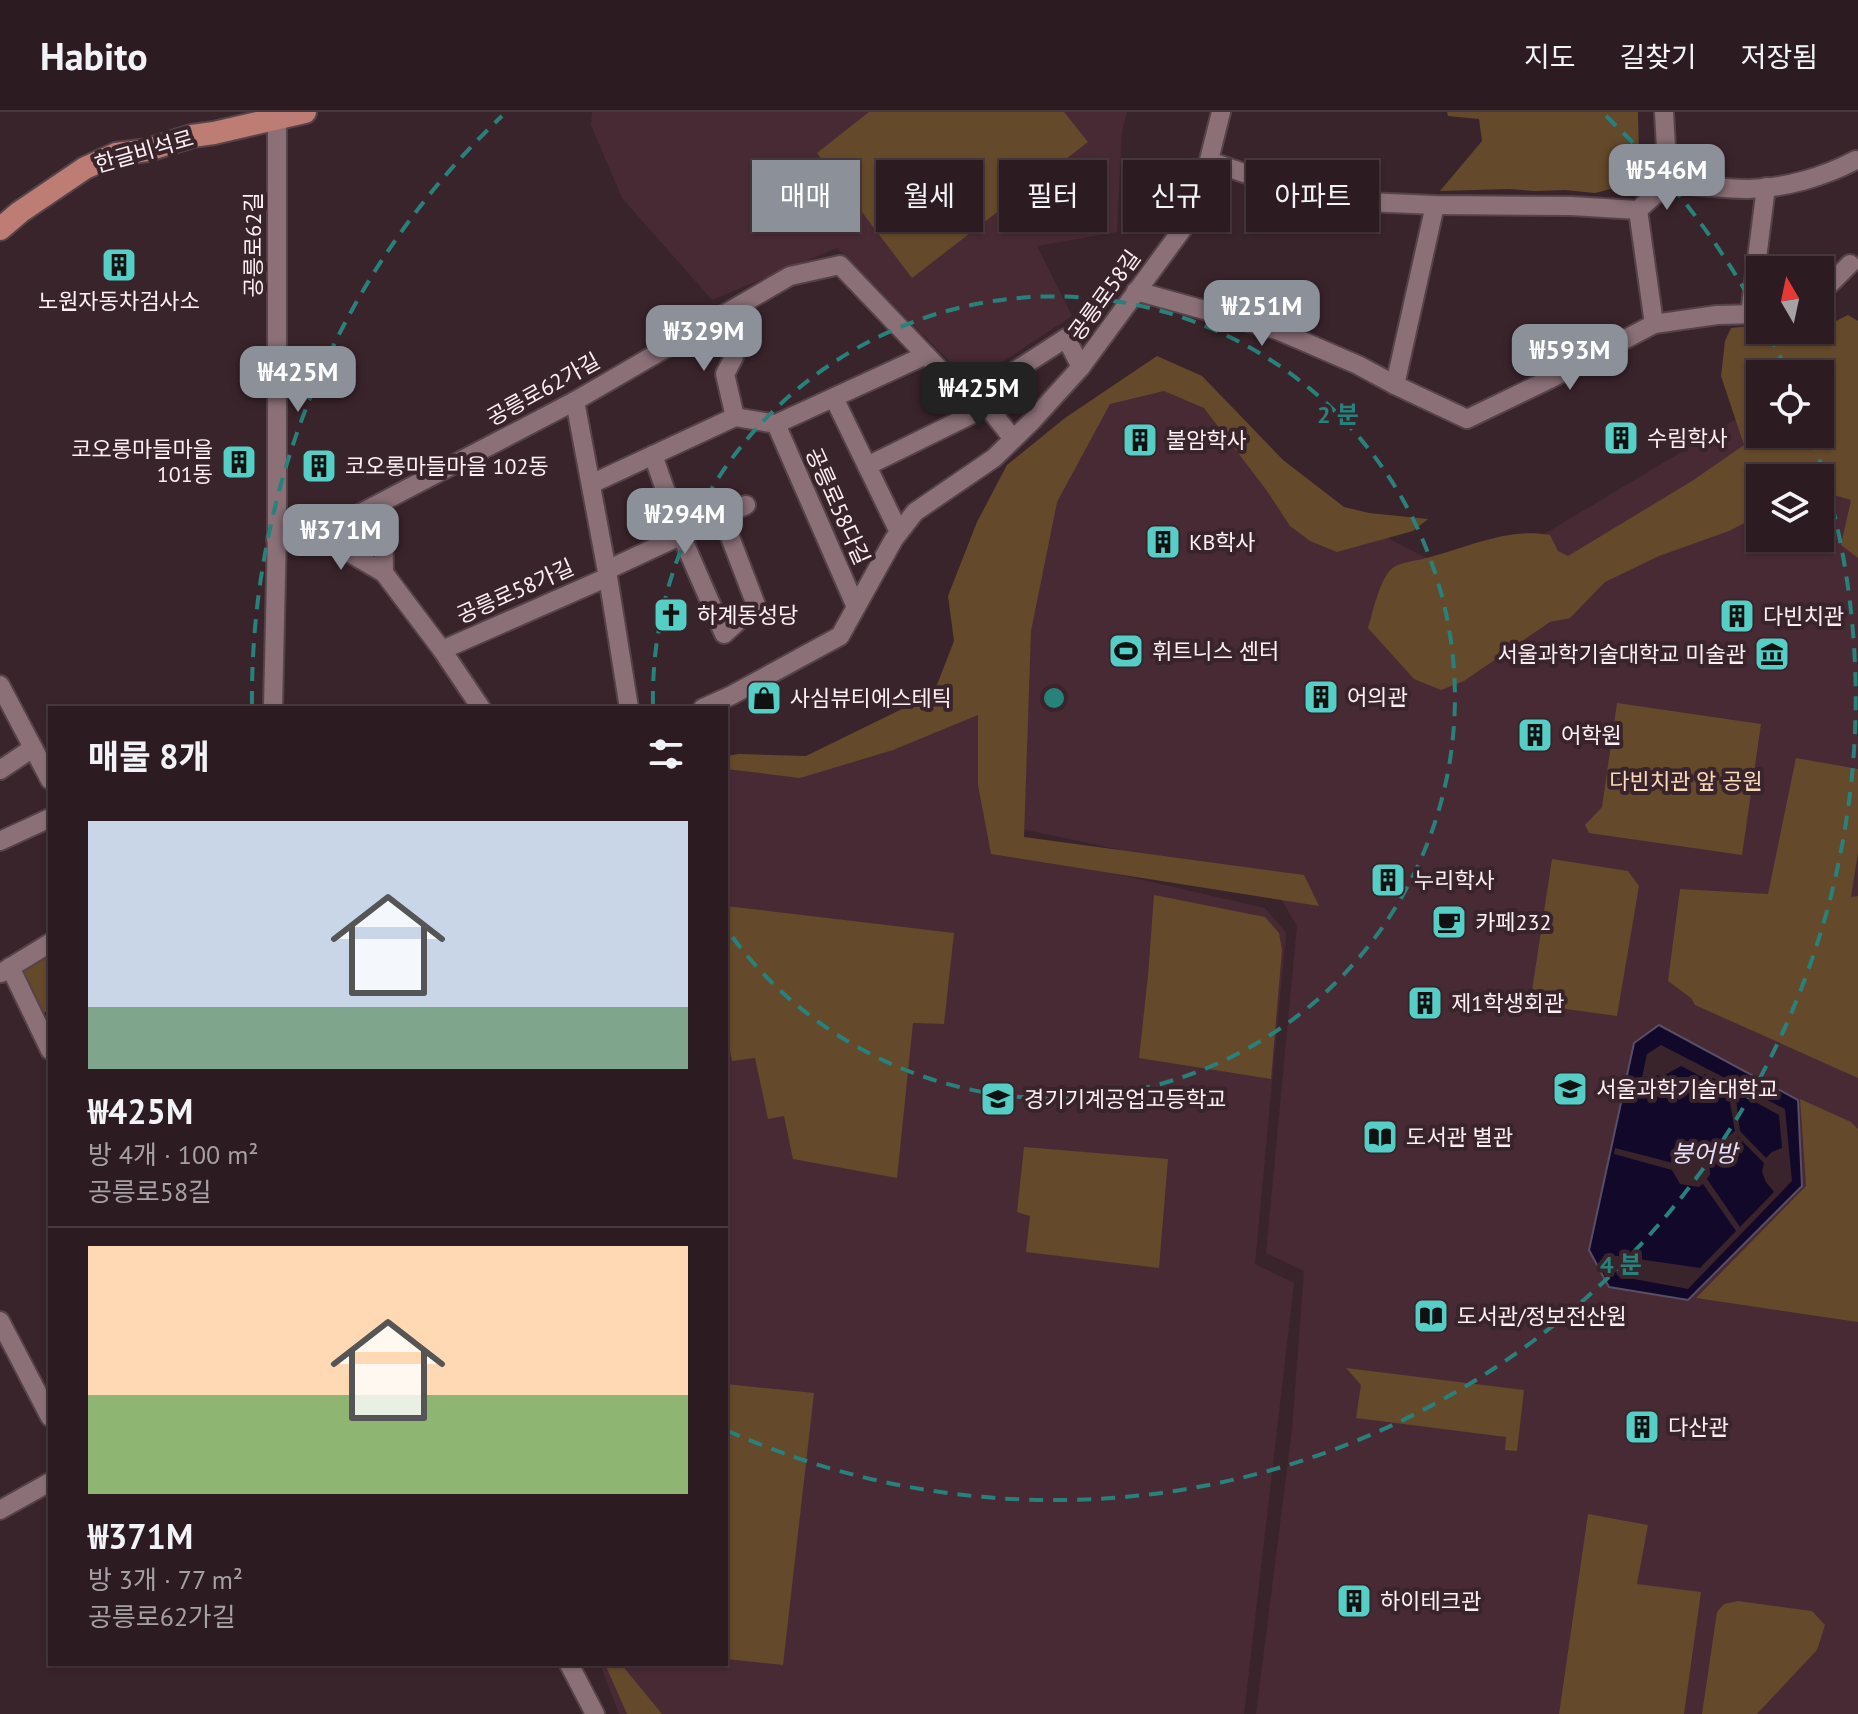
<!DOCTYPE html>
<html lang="ko">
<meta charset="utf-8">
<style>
:root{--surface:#2c1b20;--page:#342429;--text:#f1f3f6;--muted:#a6a1a5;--line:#48393e;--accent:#8c9099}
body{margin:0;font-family:"PT Sans","Noto Sans KR",sans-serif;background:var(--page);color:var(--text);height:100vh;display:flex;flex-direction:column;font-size:30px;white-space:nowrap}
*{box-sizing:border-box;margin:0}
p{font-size:26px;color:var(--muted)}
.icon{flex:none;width:44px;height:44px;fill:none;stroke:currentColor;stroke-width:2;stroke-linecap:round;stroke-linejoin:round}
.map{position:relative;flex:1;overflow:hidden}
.side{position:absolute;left:48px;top:594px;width:680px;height:960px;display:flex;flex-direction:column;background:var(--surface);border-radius:0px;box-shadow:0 2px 6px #0004,0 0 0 2px var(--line)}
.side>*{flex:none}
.top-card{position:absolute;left:752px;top:48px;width:760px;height:72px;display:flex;gap:16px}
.needle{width:52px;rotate:351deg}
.tools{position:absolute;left:1746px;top:144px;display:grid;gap:16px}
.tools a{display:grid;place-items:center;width:88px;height:88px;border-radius:0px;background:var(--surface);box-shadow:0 2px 6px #0004,0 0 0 2px var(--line);font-size:40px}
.price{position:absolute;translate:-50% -68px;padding:0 18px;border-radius:16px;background:var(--accent);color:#fff;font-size:26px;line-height:52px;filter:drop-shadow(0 2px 4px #0008)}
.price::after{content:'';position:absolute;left:50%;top:48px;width:24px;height:18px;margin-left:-12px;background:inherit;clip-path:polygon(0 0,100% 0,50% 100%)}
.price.on{background:#222;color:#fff}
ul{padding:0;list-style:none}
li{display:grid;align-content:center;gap:16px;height:424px;padding:0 40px}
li+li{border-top:2px solid var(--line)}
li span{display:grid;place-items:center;height:248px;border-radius:0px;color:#555}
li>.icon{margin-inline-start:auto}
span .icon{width:144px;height:144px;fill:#fffc;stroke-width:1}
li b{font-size:34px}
h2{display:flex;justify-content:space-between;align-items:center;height:96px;padding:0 40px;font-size:34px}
.pill{padding:0 28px;border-radius:0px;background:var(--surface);box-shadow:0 2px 6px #0004,0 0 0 2px var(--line);font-size:28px;line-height:72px}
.pill.on{background:var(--accent);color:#fff}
header{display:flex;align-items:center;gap:48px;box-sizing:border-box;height:112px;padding:0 40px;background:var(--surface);border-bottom:2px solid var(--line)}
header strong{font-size:38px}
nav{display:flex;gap:44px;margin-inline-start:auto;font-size:28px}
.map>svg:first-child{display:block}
</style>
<header>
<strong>Habito</strong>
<nav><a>지도</a><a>길찾기</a><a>저장됨</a></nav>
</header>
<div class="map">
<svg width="1858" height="1602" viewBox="0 0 1858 1602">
<rect width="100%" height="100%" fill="#3a242b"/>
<!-- built -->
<g fill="#482a34" fill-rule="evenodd">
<path d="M592,0H1127L1122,19L1117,120L1037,134L1072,204L995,255H955L837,136L712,188L622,86L591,13Z"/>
<path d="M1858,246V1602H1256L1292,1318L1304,1159L1266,1141L1297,814L1271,770L1013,715L1020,387L1095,288L1148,265L1201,276L1327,395L1442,454L1529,431L1760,293V322H1820V262ZM1760,366H1820V426H1760Z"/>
<path d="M1009,562L999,735L1265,796L1286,821L1255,1152L1294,1171L1244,1602H619L600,1552H726V651L810,653Z"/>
</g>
<!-- green -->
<g fill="#65492b" fill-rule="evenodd">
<path d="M869,0H1064L1088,30L912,166L817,41Z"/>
<path d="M1447,0H1638L1639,48L1633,65L1626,73L1595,81L1565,78L1535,79L1509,77L1440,79L1482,29L1479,7L1448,4Z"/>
<path d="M1848,203L1858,209V446L1841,433L1851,388L1820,379V366H1760V403L1729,419L1659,444L1605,470L1570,506L1550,510L1464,569L1441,578L1414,567L1368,516C1373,500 1380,464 1394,455C1401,450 1421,448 1430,445C1469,435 1509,415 1550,423L1558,439L1568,444L1692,369L1744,333L1721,264L1725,229L1731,216L1760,213V218H1818ZM1760,262H1820V322H1760Z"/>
<path d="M1157,244L1202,264L1283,348L1344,395L1369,401L1428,407L1413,419L1337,440L1310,429L1290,414L1267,379L1204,296L1164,279L1110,292L1057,390L1031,519L1024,725L1304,763L1319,794L991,742L978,673V603L893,638L800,666L726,657V644L739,642L806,644L902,597L935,578L954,529L948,484L977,410L1007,353L1065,306Z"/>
<path d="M1617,591L1761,612L1742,743L1589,721L1585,713L1602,695Z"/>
<path d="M1796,646L1858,657V740L1851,785L1858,784V966L1695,893L1691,886L1668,869L1680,777L1768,782Z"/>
<path d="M1552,747L1628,759L1639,774L1617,904L1530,892Z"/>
<path d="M1154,783L1265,805L1279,821L1282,838L1271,967L1139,946L1148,864Z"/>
<path d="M726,794L954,821L944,912L913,911L897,1066L793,1047L784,1004L768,1007L755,946L732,949L726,918Z"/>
<path d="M50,840V898L39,903L18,858Z"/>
<path d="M1800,987L1851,1010L1858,1017V1210L1696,1186L1806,1074Z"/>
<path d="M1024,1035L1168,1047L1159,1156L1026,1140L1030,1104L1017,1100Z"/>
<path d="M1346,1256L1524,1278L1517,1339L1505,1338L1506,1325L1356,1306L1361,1273Z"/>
<path d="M726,1272L814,1281L783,1553L726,1547Z"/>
<path d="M1588,1402L1648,1413L1637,1472L1701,1480L1684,1602H1559Z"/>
<path d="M1738,1489L1812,1499L1825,1513L1817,1538L1757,1602H1702L1717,1500L1724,1492Z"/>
<path d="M605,1552H621L662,1602H627Z"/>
</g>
<!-- water -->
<path fill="#12082a" stroke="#584e67" stroke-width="2" d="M1659,913L1798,988L1802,1074L1688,1188L1609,1175L1589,1138L1634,931Z"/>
<!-- pier -->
<path fill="#3a242b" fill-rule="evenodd" d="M1661,933L1785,997L1792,1069L1688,1177L1618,1164L1604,1142L1700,1156L1736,1119L1703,1072L1699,1075L1680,1072L1672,1058L1614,1042L1615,1036L1673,1051L1678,1041L1694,1036L1705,1043L1735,1019L1727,974L1705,962L1702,965L1681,954L1665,963L1642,965L1647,942ZM1735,979L1779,1003L1782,1036L1772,1040L1766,1046L1740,1019ZM1738,1025L1764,1051L1762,1060L1766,1070L1774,1080L1740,1115L1707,1067L1710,1062L1709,1049Z"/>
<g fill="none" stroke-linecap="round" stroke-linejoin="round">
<defs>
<g id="minor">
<path d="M1664,0L1668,71"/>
<path d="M1209,49L1288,76L1342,89L1435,93L1571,94L1638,98"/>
<path d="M1638,98L1668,71C1694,73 1722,77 1749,77C1785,76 1824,65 1856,48"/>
<path d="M1638,98L1654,212"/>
<path d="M1136,179L1277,218L1358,253L1395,273L1467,307L1548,268L1654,212L1717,203L1760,202"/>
<path d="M1820,182L1850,152"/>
<path d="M1750,202L1766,75"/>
<path d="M718,206L734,245L725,262L735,305"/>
<path d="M1395,273L1435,93"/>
<path d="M980,285L1013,327"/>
<path d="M834,286L899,420"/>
<path d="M575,289L608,465L629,596"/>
<path d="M735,305L776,312L926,243"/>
<path d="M776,312L856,495"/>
<path d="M653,343L681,423L724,522L756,493L722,404"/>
<path d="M867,354L987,295"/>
<path d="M591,372L735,305"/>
<path d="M383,390L384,461L442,538L481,596"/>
<path d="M319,423L384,461"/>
<path d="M276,427L319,423L575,289L790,164L840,153L944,262L978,283L1066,226L1081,255"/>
<path d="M607,458L746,393"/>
<path d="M442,538L608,465"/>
<path d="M0,573L50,668"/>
<path d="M273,596L277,420V6"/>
<path d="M703,596L732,583L840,524L894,427L915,400L994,346L1032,309L1081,255L1184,115L1205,64L1221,0"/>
<path d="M0,658L33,636"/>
<path d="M0,729L50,706"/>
<path d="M10,855L50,938"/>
<path d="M1,861L50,831"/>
<path d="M0,1209L50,1305"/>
<path d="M0,1398L50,1370"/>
<path d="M569,1552L595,1602"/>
</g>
<path id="major" d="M0,117L20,100L85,56L116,42L148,38L192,24L214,21L305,0"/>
</defs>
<!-- minor casing -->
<use href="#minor" stroke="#564349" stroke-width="22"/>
<!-- major casing -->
<use href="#major" stroke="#564349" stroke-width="26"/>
<!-- minor -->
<use href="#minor" stroke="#8b7078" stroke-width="18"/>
<!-- major -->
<use href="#major" stroke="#bd7c74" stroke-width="22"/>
</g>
<!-- distance rings -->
<g fill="none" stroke="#27827b" stroke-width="4" stroke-dasharray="14 10">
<path d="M653 593A401 401 0 1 1 728 819"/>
<path d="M252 593A802 802 0 0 1 502 4M1606 4A802 802 0 0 1 1759 203M1769 222A802 802 0 0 1 1787 260M1812 325A802 802 0 0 1 728 1319"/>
</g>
<!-- icons -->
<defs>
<symbol id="building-square" viewBox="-11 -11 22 22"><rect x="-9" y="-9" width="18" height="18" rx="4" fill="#55cec6" stroke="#3a242b"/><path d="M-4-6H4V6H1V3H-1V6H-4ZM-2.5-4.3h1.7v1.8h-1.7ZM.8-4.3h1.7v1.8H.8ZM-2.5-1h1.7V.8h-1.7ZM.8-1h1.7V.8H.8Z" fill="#111"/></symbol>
<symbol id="church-square" viewBox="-11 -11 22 22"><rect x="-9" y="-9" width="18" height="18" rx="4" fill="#55cec6" stroke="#3a242b"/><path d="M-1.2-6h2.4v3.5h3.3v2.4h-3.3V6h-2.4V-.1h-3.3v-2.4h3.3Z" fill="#111"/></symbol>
<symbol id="stadium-square" viewBox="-11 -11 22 22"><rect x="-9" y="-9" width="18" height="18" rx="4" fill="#55cec6" stroke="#3a242b"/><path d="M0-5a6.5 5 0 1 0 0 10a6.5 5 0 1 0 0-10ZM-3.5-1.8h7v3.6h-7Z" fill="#111"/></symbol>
<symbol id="museum-square" viewBox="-11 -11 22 22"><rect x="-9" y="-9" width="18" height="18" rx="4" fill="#55cec6" stroke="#3a242b"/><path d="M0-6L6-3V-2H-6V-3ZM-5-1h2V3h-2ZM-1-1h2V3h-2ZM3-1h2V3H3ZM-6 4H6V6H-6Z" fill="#111"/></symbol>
<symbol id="shop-square" viewBox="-11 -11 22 22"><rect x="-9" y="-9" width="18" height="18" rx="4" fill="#55cec6" stroke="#3a242b"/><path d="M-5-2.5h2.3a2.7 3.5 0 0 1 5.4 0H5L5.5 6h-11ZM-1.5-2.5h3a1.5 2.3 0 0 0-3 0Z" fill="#111"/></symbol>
<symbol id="cafe-square" viewBox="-11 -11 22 22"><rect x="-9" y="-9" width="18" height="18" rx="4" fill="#55cec6" stroke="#3a242b"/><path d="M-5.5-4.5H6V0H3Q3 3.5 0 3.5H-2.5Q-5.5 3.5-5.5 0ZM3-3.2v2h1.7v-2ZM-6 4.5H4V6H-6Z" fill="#111"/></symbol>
<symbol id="university-square" viewBox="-11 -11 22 22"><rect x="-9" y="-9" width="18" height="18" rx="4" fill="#55cec6" stroke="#3a242b"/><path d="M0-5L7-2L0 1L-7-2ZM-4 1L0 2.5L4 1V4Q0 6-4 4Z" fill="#111"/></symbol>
<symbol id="school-square" viewBox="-11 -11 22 22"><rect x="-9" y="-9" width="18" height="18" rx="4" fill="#55cec6" stroke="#3a242b"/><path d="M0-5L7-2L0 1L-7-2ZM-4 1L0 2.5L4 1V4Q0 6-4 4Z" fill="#111"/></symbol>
<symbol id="library-square" viewBox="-11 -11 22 22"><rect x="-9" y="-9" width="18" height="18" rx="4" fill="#55cec6" stroke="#3a242b"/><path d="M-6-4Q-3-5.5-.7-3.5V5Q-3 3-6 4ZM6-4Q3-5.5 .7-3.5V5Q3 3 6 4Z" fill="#111"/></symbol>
</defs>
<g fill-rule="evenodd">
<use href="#building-square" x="99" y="133" width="40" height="40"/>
<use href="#building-square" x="1601" y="306" width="40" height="40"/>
<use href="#building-square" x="1120" y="308" width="40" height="40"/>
<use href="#building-square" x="219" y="330" width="40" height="40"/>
<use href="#building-square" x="299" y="334" width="40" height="40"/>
<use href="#building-square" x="1143" y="410" width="40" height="40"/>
<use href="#church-square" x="651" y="483" width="40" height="40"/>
<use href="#building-square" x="1717" y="484" width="40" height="40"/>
<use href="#stadium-square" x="1106" y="519" width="40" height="40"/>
<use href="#museum-square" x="1752" y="522" width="40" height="40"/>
<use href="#building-square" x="1301" y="565" width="40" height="40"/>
<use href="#shop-square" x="744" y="566" width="40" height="40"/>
<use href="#building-square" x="1515" y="603" width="40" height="40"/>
<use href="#building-square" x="1368" y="748" width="40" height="40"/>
<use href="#cafe-square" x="1429" y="790" width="40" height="40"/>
<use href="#building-square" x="1405" y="871" width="40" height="40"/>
<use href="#university-square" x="1550" y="957" width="40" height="40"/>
<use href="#school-square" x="978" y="967" width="40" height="40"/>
<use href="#library-square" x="1360" y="1005" width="40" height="40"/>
<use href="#library-square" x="1411" y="1184" width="40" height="40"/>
<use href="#building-square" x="1622" y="1295" width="40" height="40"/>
<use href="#building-square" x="1334" y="1469" width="40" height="40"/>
</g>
<g text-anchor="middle" stroke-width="8" stroke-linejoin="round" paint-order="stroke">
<!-- street labels -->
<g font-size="22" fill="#fdf0f4" stroke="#3a242b">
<text transform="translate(144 39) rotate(-16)" y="8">한글비석로</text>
<text transform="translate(253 133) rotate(-90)" y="8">공릉로62길</text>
<text transform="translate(1104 183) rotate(-54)" y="8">공릉로58길</text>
<text transform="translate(543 277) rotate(-29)" y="8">공릉로62가길</text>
<text transform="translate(838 394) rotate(66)" y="8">공릉로58다길</text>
<text transform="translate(515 479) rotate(-24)" y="8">공릉로58가길</text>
</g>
<!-- poi labels -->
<g font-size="22" fill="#fdf0f4" stroke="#3a242b" text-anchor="start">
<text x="119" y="197" text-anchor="middle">노원자동차검사소</text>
<text x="1647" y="334">수림학사</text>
<text x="1166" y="336">불암학사</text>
<text x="213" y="345" text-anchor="end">코오롱마들마을<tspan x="213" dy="25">101동</tspan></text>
<text x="345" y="362">코오롱마들마을 102동</text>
<text x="1189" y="438">KB학사</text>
<text x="697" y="511">하계동성당</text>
<text x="1763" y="512">다빈치관</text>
<text x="1152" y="547">휘트니스 센터</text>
<text x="1746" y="550" text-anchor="end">서울과학기술대학교 미술관</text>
<text x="1347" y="593">어의관</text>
<text x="790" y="594">사심뷰티에스테틱</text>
<text x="1561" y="631">어학원</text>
<text x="1414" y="776">누리학사</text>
<text x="1475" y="818">카페232</text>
<text x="1451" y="899">제1학생회관</text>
<text x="1596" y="985">서울과학기술대학교</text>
<text x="1024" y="995">경기기계공업고등학교</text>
<text x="1406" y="1033">도서관 별관</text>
<text x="1457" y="1212">도서관/정보전산원</text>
<text x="1668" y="1323">다산관</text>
<text x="1380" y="1497">하이테크관</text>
</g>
<!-- park labels -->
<g font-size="22" fill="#fad9b9" stroke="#3a242b">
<text x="1686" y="677">다빈치관 앞 공원</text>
</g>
<!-- water labels -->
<g font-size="24" font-style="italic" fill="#e3e0fc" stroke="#3a242b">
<text x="1704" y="1050">붕어방</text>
</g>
</g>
<circle cx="1054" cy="586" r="12" fill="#27827b" stroke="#3a242b" stroke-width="4"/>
<g font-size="24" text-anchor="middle" font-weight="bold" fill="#27827b" stroke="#3a242b" stroke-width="8" stroke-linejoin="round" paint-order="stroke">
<text x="1338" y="311">2 분</text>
<text x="1621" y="1161">4 분</text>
</g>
</svg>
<div class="tools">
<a><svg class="needle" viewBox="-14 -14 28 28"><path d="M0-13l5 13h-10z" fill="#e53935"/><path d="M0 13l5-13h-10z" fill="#a6a1a5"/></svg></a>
<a><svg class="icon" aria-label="locate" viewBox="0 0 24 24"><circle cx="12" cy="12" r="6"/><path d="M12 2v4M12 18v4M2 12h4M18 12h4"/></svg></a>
<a><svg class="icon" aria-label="layers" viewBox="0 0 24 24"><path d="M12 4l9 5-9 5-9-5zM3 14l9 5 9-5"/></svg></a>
</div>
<b class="price" style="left:1667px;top:100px">₩546M</b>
<b class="price" style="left:1262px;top:236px">₩251M</b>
<b class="price" style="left:704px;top:261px">₩329M</b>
<b class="price" style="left:1570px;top:280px">₩593M</b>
<b class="price" style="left:298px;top:302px">₩425M</b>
<b class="price on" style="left:979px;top:318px">₩425M</b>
<b class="price" style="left:685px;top:444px">₩294M</b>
<b class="price" style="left:341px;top:460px">₩371M</b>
<div class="top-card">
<a class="pill on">매매</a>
<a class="pill">월세</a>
<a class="pill">필터</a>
<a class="pill">신규</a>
<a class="pill">아파트</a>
</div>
<section class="side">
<h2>매물 8개<svg class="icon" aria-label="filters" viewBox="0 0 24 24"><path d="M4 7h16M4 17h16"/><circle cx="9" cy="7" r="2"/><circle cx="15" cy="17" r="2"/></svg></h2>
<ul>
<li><span style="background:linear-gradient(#c9d6e8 75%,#7fa58c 0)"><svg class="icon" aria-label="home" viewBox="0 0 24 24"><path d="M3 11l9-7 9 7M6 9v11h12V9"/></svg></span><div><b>₩425M</b><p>방 4개 · 100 m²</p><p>공릉로58길</p></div></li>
<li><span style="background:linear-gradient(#ffd9b3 60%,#8fb573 0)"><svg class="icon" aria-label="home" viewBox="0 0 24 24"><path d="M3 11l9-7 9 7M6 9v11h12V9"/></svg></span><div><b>₩371M</b><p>방 3개 · 77 m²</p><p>공릉로62가길</p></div></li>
</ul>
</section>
</div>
